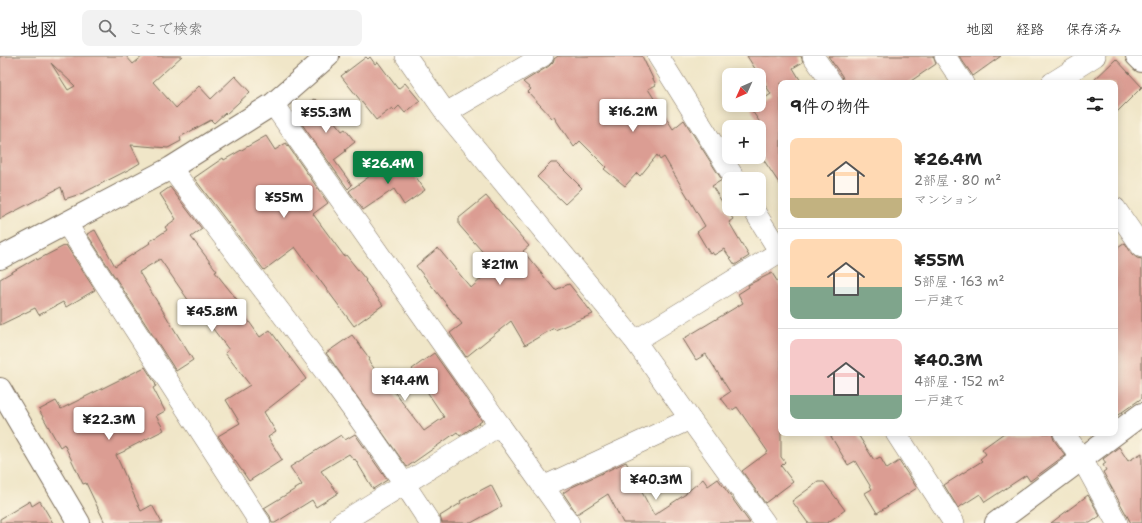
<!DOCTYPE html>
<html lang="ja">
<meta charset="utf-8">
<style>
:root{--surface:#fff;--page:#f2f2f2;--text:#222;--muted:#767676;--line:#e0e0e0;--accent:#0b8043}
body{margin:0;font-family:"Shantell Sans","Klee One",sans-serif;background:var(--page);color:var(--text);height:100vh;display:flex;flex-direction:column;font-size:15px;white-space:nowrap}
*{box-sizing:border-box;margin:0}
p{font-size:13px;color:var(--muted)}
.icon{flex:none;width:22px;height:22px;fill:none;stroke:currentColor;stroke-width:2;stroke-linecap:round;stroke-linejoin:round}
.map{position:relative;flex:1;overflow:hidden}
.sheet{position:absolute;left:778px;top:24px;width:340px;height:356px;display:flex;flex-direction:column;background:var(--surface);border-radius:8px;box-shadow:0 2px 10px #0003}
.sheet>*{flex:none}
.needle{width:26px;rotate:225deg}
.fabs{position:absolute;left:722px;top:12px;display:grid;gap:8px}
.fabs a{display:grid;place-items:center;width:44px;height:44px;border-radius:8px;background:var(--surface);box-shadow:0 2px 10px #0003;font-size:20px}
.price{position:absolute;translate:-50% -34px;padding:0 9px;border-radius:4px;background:#fff;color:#222;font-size:13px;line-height:26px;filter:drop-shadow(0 1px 2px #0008)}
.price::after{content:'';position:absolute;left:50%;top:24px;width:12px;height:9px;margin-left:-6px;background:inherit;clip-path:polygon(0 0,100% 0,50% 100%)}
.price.active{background:var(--accent);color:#fff}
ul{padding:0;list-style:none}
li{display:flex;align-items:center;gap:12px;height:100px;padding:0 12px}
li+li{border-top:1px solid var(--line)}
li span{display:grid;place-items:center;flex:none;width:112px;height:80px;border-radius:8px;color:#555}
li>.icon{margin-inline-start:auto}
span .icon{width:48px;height:48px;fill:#fffc;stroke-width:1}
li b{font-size:17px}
h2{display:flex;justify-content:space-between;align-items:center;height:48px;padding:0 12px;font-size:17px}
header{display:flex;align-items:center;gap:24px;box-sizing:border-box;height:56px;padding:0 20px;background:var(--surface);border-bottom:1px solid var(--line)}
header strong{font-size:19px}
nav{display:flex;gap:22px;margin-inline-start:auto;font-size:14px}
.search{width:280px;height:36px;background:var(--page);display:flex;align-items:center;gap:10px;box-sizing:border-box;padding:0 14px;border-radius:8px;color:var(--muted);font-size:15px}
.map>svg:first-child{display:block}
</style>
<header>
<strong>地図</strong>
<div class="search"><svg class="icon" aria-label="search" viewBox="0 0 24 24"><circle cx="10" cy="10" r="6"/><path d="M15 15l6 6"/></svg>ここで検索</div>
<nav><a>地図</a><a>経路</a><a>保存済み</a></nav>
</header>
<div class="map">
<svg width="1142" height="467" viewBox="0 0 1142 467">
<rect width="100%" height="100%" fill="#fcf5e5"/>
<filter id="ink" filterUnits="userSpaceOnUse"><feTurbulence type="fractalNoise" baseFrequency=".025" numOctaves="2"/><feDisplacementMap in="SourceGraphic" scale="8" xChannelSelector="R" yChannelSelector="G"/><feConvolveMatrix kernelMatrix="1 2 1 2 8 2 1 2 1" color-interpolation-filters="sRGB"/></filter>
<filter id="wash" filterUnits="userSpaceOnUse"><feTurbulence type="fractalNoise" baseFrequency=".012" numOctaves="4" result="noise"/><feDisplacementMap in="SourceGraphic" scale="16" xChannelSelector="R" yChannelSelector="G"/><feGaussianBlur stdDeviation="0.9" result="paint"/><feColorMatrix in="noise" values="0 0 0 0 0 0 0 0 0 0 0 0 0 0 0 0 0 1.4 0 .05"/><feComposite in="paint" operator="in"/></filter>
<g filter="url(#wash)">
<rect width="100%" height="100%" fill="#f0e6c8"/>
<g id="blocks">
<!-- building -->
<g fill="#db9d93" fill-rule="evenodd">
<path d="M0,0H126L133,8L143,0H182L153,26L176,52L199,30L211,43L235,20L250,36L226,58L225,57L214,67L211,64L180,81L181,85L168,92L131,89L140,107L130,113L83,137L65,143L61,131L0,163ZM51,7L75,30L68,34Z"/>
<path d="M558,0H642L656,29L648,33L673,73L684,64L722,124L712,130L733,163L729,166L749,200L735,209L724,193L714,199L712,196L710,198L697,176L705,170L664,101L660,104L657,99L640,120L637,117L625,130L604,113L606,111L580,85L574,91L554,61L552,62L528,36L531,33L523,26L549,10L553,6L554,3Z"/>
<path d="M747,0H801L803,6L793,12L802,27H781V130L759,97V65L750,52L755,49H759V46L771,38Z"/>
<path d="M828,0H933L936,8L908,27H844L842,20Z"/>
<path d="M959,0H1001L973,20Z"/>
<path d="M366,1L368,3L370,1L375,8L378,6L398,33L405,27L420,45L405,57L399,50L394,55L392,52L376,64L341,20Z"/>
<path d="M1116,3L1142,31L1115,58V27H1091Z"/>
<path d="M314,43L315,44L316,43L342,75L345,73L355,86L345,94L346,95L334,104L352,129L348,133L294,57Z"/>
<path d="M266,80L275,94L286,87L328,147L313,158L344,200L346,199L366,224L365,225L383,249L354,270L295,191L264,214L194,122L223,102L224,104Z"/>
<path d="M402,101L425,134L404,149L394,133L363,154L349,135L370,120L382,112L383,114Z"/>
<path d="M551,107H557L582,132L565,148L537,121Z"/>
<path d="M170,131L202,173L191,181L217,215L215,216L243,251L240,253L260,281L270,274L306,323L264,356L276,376L268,381L282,404L249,425L218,380L240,367L226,344L250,329L225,297L229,294L207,265L204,267L160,203L139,216L193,304L176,315L87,178L95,174L115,210L150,187L149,186L167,174L165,171L176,163L160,138Z"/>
<path d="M486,140L529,190L523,195L555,234L569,228L593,258L555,274L554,272L525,289L511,265L466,301L450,277L462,268L416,210L438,192L471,232L495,210L459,169V162Z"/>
<path d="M1125,187L1132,198L1137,202L1142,203V342L1115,361V194Z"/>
<path d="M66,189L95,234L66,251L63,246L39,259L35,252L0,269V223L36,202L37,204Z"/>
<path d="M772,217L781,231V401L785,406L781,410L793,426L765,447L742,415L768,396L737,351L731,355L721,342L730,336L706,298L696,304L683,283L743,247L738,238L749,231L748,229Z"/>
<path d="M352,279L370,303L368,304L387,330L389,329L424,375L444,361L412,313L434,297L482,365L460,380L457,376L407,411L326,297Z"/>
<path d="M145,311L155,327L156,330L153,332L165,355L156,360L164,374L125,394V395L116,399L141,455L152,449L162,467H105L86,427L83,428L64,388L60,391L39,354L56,345L61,353Z"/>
<path d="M829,377H857L874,404L880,401L887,413L899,405L917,432L877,457L865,437L872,433L855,405L848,409Z"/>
<path d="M1004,377H1052L1054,384L1065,399L1064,400L1030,425L1026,419L985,446L980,438L958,452L944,429L982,405L980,403L986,398L982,393Z"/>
<path d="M355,378L387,424L373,433L355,403L354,404L349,398L321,415L338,437L316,451L312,444L275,467H272L270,460L264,452L302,429L290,411L341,379L345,384Z"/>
<path d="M1119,391L1128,405L1142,397V467H1131L1103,416L1106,414L1103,409L1106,407L1103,403Z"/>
<path d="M626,406L654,459L686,438V437L703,423L708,430L718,423L750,467H623L608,438L577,458L563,437L572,431Z"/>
<path d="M818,426H824L845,454L827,467H808L792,445Z"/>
<path d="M491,429L502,450L471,467H442L440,460L461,447L460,445Z"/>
<path d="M1088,439L1100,460L1090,467H1051Z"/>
<path d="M30,445L32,450L40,445L53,467H0V463Z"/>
</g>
</g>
</g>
<g filter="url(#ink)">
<use href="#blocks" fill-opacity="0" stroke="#7a6c5a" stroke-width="1"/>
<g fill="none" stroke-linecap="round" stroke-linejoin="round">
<defs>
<g id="minor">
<path d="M406,0L446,57L635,285L690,363L765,467"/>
<path d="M658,0L735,123"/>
<path d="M813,0L832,27"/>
<path d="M945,0L963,27"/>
<path d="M1052,27L1095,0"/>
<path d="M273,48L569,467"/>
<path d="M446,57L543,0"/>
<path d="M171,112C259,229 351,344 430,467"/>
<path d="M1115,152L1142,191"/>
<path d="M753,153L781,198"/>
<path d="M66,167L260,467"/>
<path d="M635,285L781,195"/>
<path d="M896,377L954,467"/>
<path d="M1064,377L1082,403L1117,467"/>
<path d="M543,431L690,363"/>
<path d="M341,467L500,369"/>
</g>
<g id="tertiary">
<path d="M0,202L171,112L273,48L328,0"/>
<path d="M0,333L79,467"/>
<path d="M996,467L1142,358"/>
</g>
<path id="secondary" d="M1137,0L1142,5"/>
</defs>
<!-- minor casing -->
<use href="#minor" stroke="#7a6c5a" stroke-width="22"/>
<!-- tertiary casing -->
<use href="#tertiary" stroke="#7a6c5a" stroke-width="24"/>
<!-- secondary casing -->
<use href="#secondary" stroke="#7a6c5a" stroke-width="24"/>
<!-- minor -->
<use href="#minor" stroke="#fff" stroke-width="21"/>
<!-- tertiary -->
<use href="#tertiary" stroke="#fff" stroke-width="22"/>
<!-- secondary -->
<use href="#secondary" stroke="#fff" stroke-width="22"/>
</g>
</g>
</svg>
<div class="fabs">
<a><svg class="needle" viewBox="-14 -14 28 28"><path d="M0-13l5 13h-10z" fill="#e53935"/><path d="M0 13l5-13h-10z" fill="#767676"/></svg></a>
<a>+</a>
<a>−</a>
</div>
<b class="price" style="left:633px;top:77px">¥16.2M</b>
<b class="price" style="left:326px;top:78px">¥55.3M</b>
<b class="price active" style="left:388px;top:129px">¥26.4M</b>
<b class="price" style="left:284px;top:163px">¥55M</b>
<b class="price" style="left:500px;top:230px">¥21M</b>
<b class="price" style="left:212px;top:277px">¥45.8M</b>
<b class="price" style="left:405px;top:346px">¥14.4M</b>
<b class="price" style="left:109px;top:385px">¥22.3M</b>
<b class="price" style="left:656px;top:445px">¥40.3M</b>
<section class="sheet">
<h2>9件の物件<svg class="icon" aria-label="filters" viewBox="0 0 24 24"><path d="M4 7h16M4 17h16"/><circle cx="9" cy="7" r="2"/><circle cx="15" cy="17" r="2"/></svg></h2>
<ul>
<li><span style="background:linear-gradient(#ffd9b3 75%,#c2b280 0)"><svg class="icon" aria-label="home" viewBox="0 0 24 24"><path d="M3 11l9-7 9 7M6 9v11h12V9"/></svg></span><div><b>¥26.4M</b><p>2部屋 · 80 m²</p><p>マンション</p></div></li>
<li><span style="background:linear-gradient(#ffd9b3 60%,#7fa58c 0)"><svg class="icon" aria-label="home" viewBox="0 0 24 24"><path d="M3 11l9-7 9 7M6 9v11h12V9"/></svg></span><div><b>¥55M</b><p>5部屋 · 163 m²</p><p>一戸建て</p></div></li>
<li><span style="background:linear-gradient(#f6c9c9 70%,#7fa58c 0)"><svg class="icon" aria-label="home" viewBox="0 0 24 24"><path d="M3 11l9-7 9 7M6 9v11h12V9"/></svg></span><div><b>¥40.3M</b><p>4部屋 · 152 m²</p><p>一戸建て</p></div></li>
</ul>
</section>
</div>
